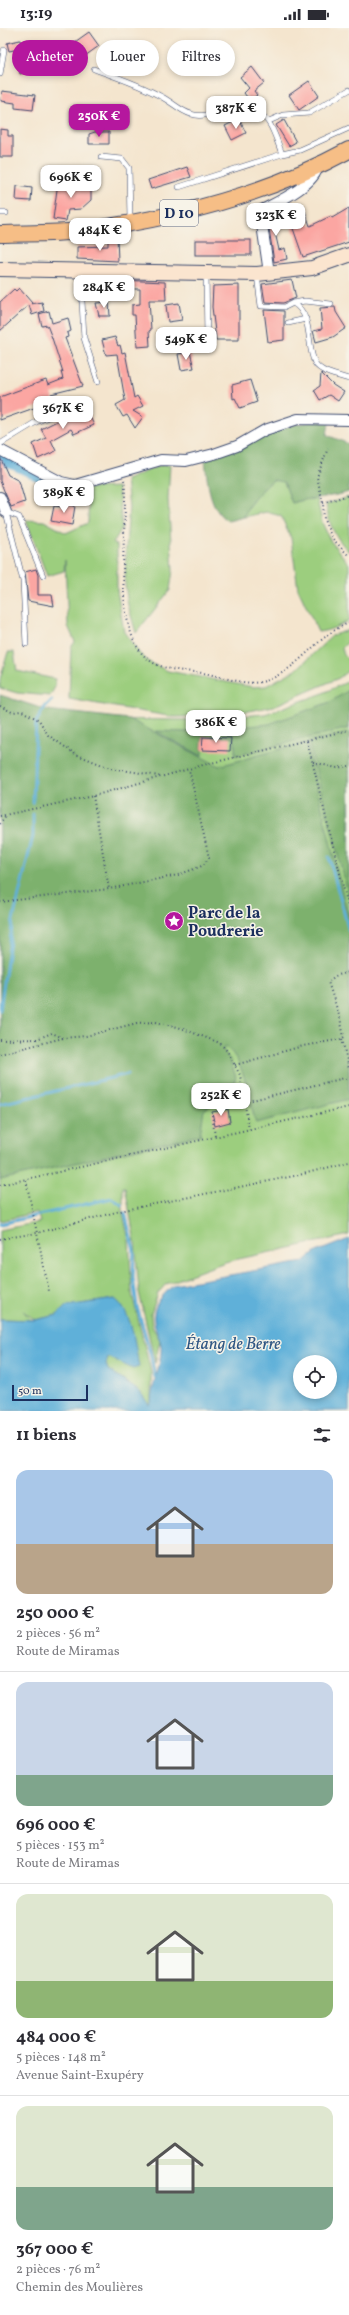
<!DOCTYPE html>
<html lang="fr">
<meta charset="utf-8">
<style>
:root{--surface:#fff;--page:#f7f7f7;--text:#2b2b33;--muted:#7c7c81;--line:#e1e1e2;--accent:#b5179e}
body{margin:0;font-family:Vollkorn,serif;background:var(--page);color:var(--text);height:100vh;display:flex;flex-direction:column;font-size:15px;white-space:nowrap}
*{box-sizing:border-box;margin:0}
p{font-size:13px;color:var(--muted)}
.icon{flex:none;width:22px;height:22px;fill:none;stroke:currentColor;stroke-width:2;stroke-linecap:round;stroke-linejoin:round}
.map{position:relative;height:1383px;overflow:hidden}
.sheet{display:flex;flex-direction:column;background:var(--surface);flex:1}
.sheet>*{flex:none}
.banner{position:absolute;left:12px;top:12px;width:325px;height:36px;display:flex;gap:8px}
.fabs{position:absolute;left:293px;top:1327px;display:grid;gap:8px}
.fabs a{display:grid;place-items:center;width:44px;height:44px;border-radius:50%;background:var(--surface);box-shadow:0 2px 6px #0003;font-size:20px}
.scale{position:absolute;left:12px;bottom:10px;width:76px;box-sizing:border-box;padding-left:4px;border:2px solid #1b2f5e;border-top:0;font-size:11px;line-height:14px;white-space:nowrap;color:#1b2f5e;-webkit-text-stroke:3px #f7f3e8;paint-order:stroke}
.price{position:absolute;translate:-50% -34px;padding:0 9px;border-radius:8px;background:#fff;color:#222;font-size:13px;line-height:26px;filter:drop-shadow(0 1px 2px #0008)}
.price::after{content:'';position:absolute;left:50%;top:24px;width:12px;height:9px;margin-left:-6px;background:inherit;clip-path:polygon(0 0,100% 0,50% 100%)}
.price.active{background:var(--accent);color:#fff}
ul{padding:0;list-style:none}
li{display:grid;align-content:center;gap:8px;height:212px;padding:0 16px}
li+li{border-top:1px solid var(--line)}
li span{display:grid;place-items:center;height:124px;border-radius:12px;color:#555}
li>.icon{margin-inline-start:auto}
span .icon{width:72px;height:72px;fill:#fffc;stroke-width:1}
li b{font-size:17px}
h2{display:flex;justify-content:space-between;align-items:center;height:48px;padding:0 16px;font-size:17px}
.chip{padding:0 14px;border-radius:18px;background:var(--surface);box-shadow:0 2px 6px #0003;font-size:14px;line-height:36px}
.chip.active{background:var(--accent);color:#fff}
.status{display:flex;justify-content:space-between;align-items:center;height:28px;padding:0 20px;background:var(--surface);direction:ltr}
.status svg{height:11px;fill:currentColor}
.map>svg:first-child{display:block}
</style>
<div class="status"><b>13:19</b><svg viewBox="0 0 49 12"><path d="M0 12V9h3v3zM5 12V6h3v6zM10 12V3h3v9zM15 12V0h3v12zM26 1h20v11H26zM47 4h2v5h-2z"/></svg></div>
<div class="map">
<svg width="349" height="1383" viewBox="0 0 349 1383">
<rect width="100%" height="100%" fill="#f7f3e8"/>
<filter id="ink" filterUnits="userSpaceOnUse"><feTurbulence type="fractalNoise" baseFrequency=".025" numOctaves="2"/><feDisplacementMap in="SourceGraphic" scale="8" xChannelSelector="R" yChannelSelector="G"/><feConvolveMatrix kernelMatrix="1 2 1 2 8 2 1 2 1" color-interpolation-filters="sRGB"/></filter>
<filter id="wash" filterUnits="userSpaceOnUse"><feTurbulence type="fractalNoise" baseFrequency=".012" numOctaves="4" result="noise"/><feDisplacementMap in="SourceGraphic" scale="16" xChannelSelector="R" yChannelSelector="G"/><feGaussianBlur stdDeviation="0.9" result="paint"/><feColorMatrix in="noise" values="0 0 0 0 0 0 0 0 0 0 0 0 0 0 0 0 0 1.4 0 .05"/><feComposite in="paint" operator="in"/></filter>
<g filter="url(#wash)">
<rect width="100%" height="100%" fill="#f4e5ce"/>
<!-- green -->
<g fill="#9cce7e" stroke="#5c7e6e">
<path d="M161,437H170L168,471L173,542L170,562L136,605L128,577L125,556L126,520L129,479L126,452Z"/>
<path d="M273,452L284,453L292,475L306,471H317L322,494L330,512L349,536V592C340,598 329,603 318,604L298,561L291,510L281,488L266,484L244,489C249,473 261,463 273,452Z"/>
<path d="M118,459L122,500L113,515L117,517V562L124,604L140,626L149,634L168,643L253,659L266,658L297,641L333,607L349,602V613L342,620L344,627L349,632V642L339,650L274,678L223,688L174,689L69,671L71,619L75,614L68,598L65,532L64,543L47,548L26,492L44,493L66,505L88,495L89,460Z"/>
<path d="M349,469V524C334,507 329,498 326,476Z"/>
<path d="M8,624H14L17,643L55,651V659L50,668L17,665L0,660V651Z"/>
<path d="M349,653V1207L225,1234L166,1256L158,1265L151,1286L152,1298L160,1312L155,1335L139,1264L135,1214L125,1159H123V1186L129,1212L132,1266L151,1344V1375L148,1377L140,1364L108,1342L106,1336L108,1329L119,1333L115,1271L66,1278L57,1287L35,1292L23,1283L32,1292L0,1291V1202L40,1194L37,1184L0,1193V672L67,691L197,692L265,686L321,666Z"/>
</g>
<!-- forest -->
<g fill="#7db16d" stroke="#4c7066">
<path d="M316,393L329,395L327,407L349,416V464C330,470 311,469 292,475L284,454L273,452C261,463 249,473 244,489L228,493C209,483 207,450 205,432L292,397Z"/>
<path d="M349,662V700L235,728V714L232,709H202V728L155,703L190,704L269,696L330,674Z"/>
<path d="M0,667L47,682L129,691L219,738L306,714L349,892V1071L256,1095C248,1070 246,1036 226,1018L223,1022L230,1032L236,1049L230,1064L204,1082L200,1107L0,1152Z"/>
<path d="M349,705V869L308,713Z"/>
</g>
<!-- water -->
<path fill="#5eb0d9" stroke="#3c709c" fill-rule="evenodd" d="M349,1211V1383H0V1291L35,1292L57,1287L66,1278L115,1271C133,1285 135,1318 139,1339L133,1341L108,1329L106,1336L108,1342L140,1364L149,1377L151,1375C151,1357 160,1342 161,1324C162,1311 157,1309 155,1298C150,1280 161,1268 174,1257L303,1234L316,1224ZM300,1334H330V1364H300Z"/>
<g fill="none" stroke-linecap="round" stroke-linejoin="round">
<!-- stream -->
<g stroke="#5eb0d9" stroke-width="3">
<path d="M33,775L36,694L45,679L52,672"/>
<path d="M329,829L349,903"/>
<path d="M0,982L13,892L33,808V786"/>
<path d="M0,1076L128,1046"/>
<path d="M125,1185L134,1223L133,1249L137,1279L150,1324L155,1349"/>
<path d="M0,1196L112,1170L122,1177"/>
</g>
<!-- canal -->
<path stroke="#5eb0d9" stroke-width="11" d="M0,430L54,455"/>
</g>
<g id="blocks">
<!-- building -->
<g fill="#fba6a2">
<path d="M89,4L99,18L75,35L65,21Z"/>
<path d="M20,12L22,16L34,13L37,24L28,27L32,43L20,46L14,22L9,23L7,15Z"/>
<path d="M252,39L264,55L254,63L257,67L250,73L244,65L249,60L240,49Z"/>
<path d="M309,53L319,68L299,82L289,67Z"/>
<path d="M2,63L35,67L33,82L15,80V75L1,73Z"/>
<path d="M239,91L246,105L232,112L225,98Z"/>
<path d="M284,92L296,114L289,118L276,97Z"/>
<path d="M0,101L8,102V108H13V129H0Z"/>
<path d="M95,104H109V116H89V106Z"/>
<path d="M187,139L191,149L151,161L148,152Z"/>
<path d="M58,154L80,156L91,155V172L81,181L68,182L66,193L53,191Z"/>
<path d="M17,158L32,160L31,173L16,172Z"/>
<path d="M349,180V214L303,229L289,189L305,183L310,198L331,188L332,190Z"/>
<path d="M277,182L281,199L274,200L279,222L285,220L287,231L274,234L267,187Z"/>
<path d="M117,209L118,233L77,231V219L108,218V210Z"/>
<rect x="195" y="212" width="56" height="15"/>
<path d="M119,252L165,254L166,272H149L151,302L149,303L150,318L137,319L135,287H132V277L140,276V261H119Z"/>
<path d="M292,252L296,270L283,275L265,274L262,256Z"/>
<path d="M239,257V312H216L212,279L213,258Z"/>
<path d="M19,260L32,275L31,276L42,274L44,283L32,287L29,277L0,303V274L14,261L16,263Z"/>
<path d="M109,274L110,288H99L96,275Z"/>
<path d="M179,275L182,292L168,294L166,277Z"/>
<path d="M335,279L336,284L346,300L333,309L316,314L313,303L322,301L320,280Z"/>
<path d="M264,282L284,283V312L268,314Z"/>
<path d="M49,283L52,295L68,290L71,303L67,305L68,309L65,310L83,358L51,366L54,373L0,392V369L46,352L48,357L63,351L61,344H63L52,310L47,297L42,298L39,286Z"/>
<path d="M115,309L118,318L120,317L122,325L125,324L134,370L137,368L143,378L133,383L143,389L135,400L127,387L123,389L116,377L125,372L117,326L106,327L102,312Z"/>
<path d="M190,324L194,340L181,342L178,326Z"/>
<path d="M321,345L333,357L344,364L338,373L329,367L320,372L314,362L320,358Z"/>
<path d="M250,352L257,374L240,380L235,370L233,371L232,357Z"/>
<path d="M84,377L94,397L74,406L71,401L51,412L56,423L38,431L33,416L46,410L41,401L61,391L60,389Z"/>
<path d="M0,429L8,447L19,453L25,474L11,479L0,453Z"/>
<path d="M64,476L75,478L72,497L51,493L54,478L64,479Z"/>
<path d="M36,541L38,547V567H52L54,578L28,573L25,544Z"/>
<path d="M203,709L231,710L230,723L202,722Z"/>
<path d="M228,1081L230,1094L215,1098L212,1084Z"/>
</g>
</g>
</g>
<g filter="url(#ink)">
<use href="#blocks" fill-opacity="0" stroke="#3c4a6f" stroke-width="1"/>
<g fill="none" stroke-linecap="round" stroke-linejoin="round">
<defs>
<g id="lane">
<path d="M94,41C117,49 141,57 162,69C172,74 180,83 191,86C209,92 216,79 230,76C236,75 242,77 248,79C271,87 274,105 282,126L300,122L349,100"/>
<path d="M0,46L4,22"/>
<path d="M269,93L283,87L309,85L349,62"/>
<path d="M101,129L122,131L129,140L130,192"/>
<path d="M179,159L282,126"/>
<path d="M0,185H6"/>
<path d="M84,244L82,273L84,310L98,354"/>
<path d="M206,246L207,309"/>
<path d="M257,247L261,278L285,279L293,275C314,287 306,319 315,335C321,345 339,348 349,351"/>
<path d="M293,275L305,273L331,276"/>
<path d="M288,295L306,291"/>
<path d="M0,416L36,394L68,381"/>
<path d="M6,484L23,553L26,616"/>
<path d="M6,484L19,489L43,548"/>
</g>
<g id="street">
<path d="M269,245L260,183C277,174 314,158 318,138"/>
<path d="M0,422L61,454L75,457L161,432L186,433L214,426L237,418L265,402L298,391L349,392"/>
<path d="M0,469L6,484"/>
</g>
<path id="secondary" d="M0,241L257,246L312,240L349,227"/>
<path id="primary" d="M0,206C26,205 53,206 79,203C172,191 266,167 349,122"/>
</defs>
<!-- lane casing -->
<use href="#lane" stroke="#3c4a6f" stroke-width="6"/>
<!-- street casing -->
<use href="#street" stroke="#3c4a6f" stroke-width="12"/>
<!-- secondary casing -->
<use href="#secondary" stroke="#3c4a6f" stroke-width="16"/>
<!-- primary casing -->
<use href="#primary" stroke="#3c4a6f" stroke-width="18"/>
<!-- path -->
<g stroke="#3c4a6f" stroke-width="2" stroke-dasharray="1 3" stroke-linecap="butt">
<path d="M328,420L317,449L323,475L324,492L332,510L349,528"/>
<path d="M124,452C130,497 105,616 158,637C172,643 188,643 203,645C223,648 248,660 268,652C300,640 317,607 349,595"/>
<path d="M323,475L349,467"/>
<path d="M0,678L12,684L22,683L39,692L48,707L75,726L110,740L159,748"/>
<path d="M307,713L349,882"/>
<path d="M313,734L336,740L349,738"/>
<path d="M93,768L109,861"/>
<path d="M0,788L93,768L203,737L349,702"/>
<path d="M0,796L6,787"/>
<path d="M0,874L109,861L178,847L202,838L209,830L189,741"/>
<path d="M342,1011L349,1041"/>
<path d="M0,1012L37,1011L52,1005L63,1010L86,1008L137,995L156,994L178,999L220,1015L228,1024L240,1047L249,1101"/>
<path d="M0,1026L63,1010"/>
<path d="M235,1037L303,1018L342,1011L344,1009L340,990L328,954L335,948L349,944"/>
<path d="M244,1074L349,1049"/>
<path d="M212,1087L215,1108"/>
<path d="M26,1152L49,1263"/>
<path d="M0,1157L349,1079"/>
<path d="M0,1211L37,1205L120,1183L299,1147L349,1134"/>
</g>
<!-- lane -->
<use href="#lane" stroke="#fff" stroke-width="5"/>
<!-- street -->
<use href="#street" stroke="#fff" stroke-width="10"/>
<!-- secondary -->
<use href="#secondary" stroke="#fbe5cf" stroke-width="14"/>
<!-- primary -->
<use href="#primary" stroke="#f6be86" stroke-width="16"/>
</g>
</g>
<!-- icons -->
<defs>
<symbol id="sight-disc" viewBox="-11 -11 22 22"><circle r="9.5" fill="#b5179e" stroke="#f7f3e8"/><path d="M0-6L1.8-2.2L6-1.7L2.9 1.2L3.7 5.4L0 3.3L-3.7 5.4L-2.9 1.2L-6-1.7L-1.8-2.2Z" fill="#fff"/></symbol>
</defs>
<g fill-rule="evenodd">
<use href="#sight-disc" x="163" y="882" width="22" height="22"/>
</g>
<g text-anchor="middle" stroke-width="3" stroke-linejoin="round" paint-order="stroke">
<!-- shield labels -->
<rect fill="#f7f3e8" stroke="#5d6a87" stroke-width="1" x="160" y="172" width="38" height="26" rx="3"/>
<g font-size="15" font-weight="bold" fill="#1b2f5e">
<text x="179" y="190">D 10</text>
</g>
<!-- poi labels -->
<g font-size="16" font-weight="bold" fill="#1b2f5e" stroke="#f7f3e8" text-anchor="start">
<text x="188" y="890">Parc de la<tspan x="188" dy="18">Poudrerie</tspan></text>
</g>
<!-- water labels -->
<g font-size="17" font-style="italic" fill="#2f5683" stroke="#f7f3e8">
<text x="233" y="1321">Étang de Berre</text>
</g>
</g>
</svg>
<div class="fabs">
<a><svg class="icon" aria-label="locate" viewBox="0 0 24 24"><circle cx="12" cy="12" r="6"/><path d="M12 2v4M12 18v4M2 12h4M18 12h4"/></svg></a>
</div>
<div class="scale">50 m</div>
<b class="price" style="left:236px;top:102px">387K €</b>
<b class="price active" style="left:99px;top:110px">250K €</b>
<b class="price" style="left:71px;top:171px">696K €</b>
<b class="price" style="left:276px;top:209px">323K €</b>
<b class="price" style="left:100px;top:224px">484K €</b>
<b class="price" style="left:104px;top:281px">284K €</b>
<b class="price" style="left:186px;top:333px">549K €</b>
<b class="price" style="left:63px;top:402px">367K €</b>
<b class="price" style="left:64px;top:486px">389K €</b>
<b class="price" style="left:216px;top:716px">386K €</b>
<b class="price" style="left:221px;top:1089px">252K €</b>
<div class="banner">
<a class="chip active">Acheter</a>
<a class="chip">Louer</a>
<a class="chip">Filtres</a>
</div>
</div>
<section class="sheet">
<h2>11 biens<svg class="icon" aria-label="filters" viewBox="0 0 24 24"><path d="M4 7h16M4 17h16"/><circle cx="9" cy="7" r="2"/><circle cx="15" cy="17" r="2"/></svg></h2>
<ul>
<li><span style="background:linear-gradient(#a9c7e8 60%,#b9a48a 0)"><svg class="icon" aria-label="home" viewBox="0 0 24 24"><path d="M3 11l9-7 9 7M6 9v11h12V9"/></svg></span><div><b>250 000 €</b><p>2 pièces · 56 m²</p><p>Route de Miramas</p></div></li>
<li><span style="background:linear-gradient(#c9d6e8 75%,#7fa58c 0)"><svg class="icon" aria-label="home" viewBox="0 0 24 24"><path d="M3 11l9-7 9 7M6 9v11h12V9"/></svg></span><div><b>696 000 €</b><p>5 pièces · 153 m²</p><p>Route de Miramas</p></div></li>
<li><span style="background:linear-gradient(#dfe7d0 70%,#8fb573 0)"><svg class="icon" aria-label="home" viewBox="0 0 24 24"><path d="M3 11l9-7 9 7M6 9v11h12V9"/></svg></span><div><b>484 000 €</b><p>5 pièces · 148 m²</p><p>Avenue Saint-Exupéry</p></div></li>
<li><span style="background:linear-gradient(#dfe7d0 65%,#7fa58c 0)"><svg class="icon" aria-label="home" viewBox="0 0 24 24"><path d="M3 11l9-7 9 7M6 9v11h12V9"/></svg></span><div><b>367 000 €</b><p>2 pièces · 76 m²</p><p>Chemin des Moulières</p></div></li>
</ul>
</section>
